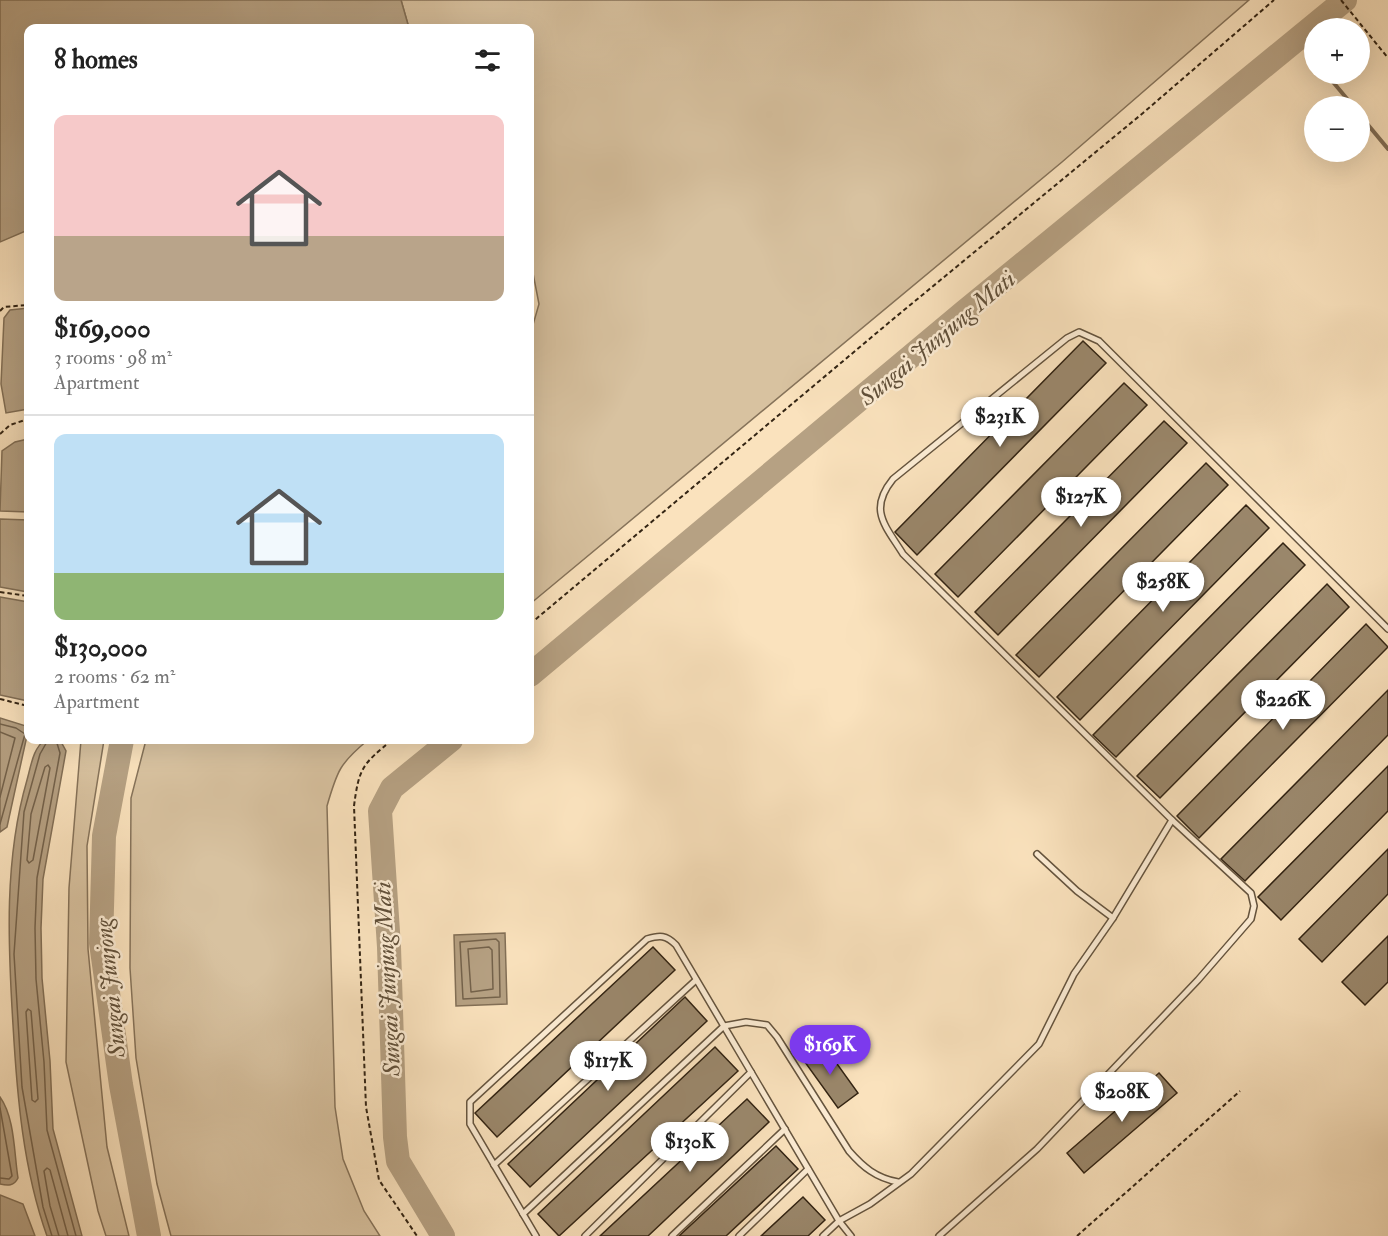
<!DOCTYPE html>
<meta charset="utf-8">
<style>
:root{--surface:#fff;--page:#f2f2f2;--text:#222;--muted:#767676;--line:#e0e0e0;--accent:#7c3aed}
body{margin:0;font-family:"IM FELL Double Pica",serif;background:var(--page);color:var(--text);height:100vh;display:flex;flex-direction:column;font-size:22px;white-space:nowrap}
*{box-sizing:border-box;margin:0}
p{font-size:20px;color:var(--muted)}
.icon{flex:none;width:33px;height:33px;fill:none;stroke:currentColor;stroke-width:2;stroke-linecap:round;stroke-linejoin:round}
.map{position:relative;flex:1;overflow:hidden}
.details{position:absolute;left:24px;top:24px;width:510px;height:720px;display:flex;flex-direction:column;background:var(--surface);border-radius:12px;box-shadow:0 6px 24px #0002}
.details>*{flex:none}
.buttons{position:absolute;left:1304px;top:18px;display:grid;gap:12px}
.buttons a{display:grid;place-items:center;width:66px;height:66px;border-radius:50%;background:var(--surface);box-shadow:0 6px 24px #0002;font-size:30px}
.price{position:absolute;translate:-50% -51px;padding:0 14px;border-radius:21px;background:#fff;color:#222;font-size:20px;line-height:39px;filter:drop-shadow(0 2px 3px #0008)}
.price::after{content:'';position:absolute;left:50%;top:36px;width:18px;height:14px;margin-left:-9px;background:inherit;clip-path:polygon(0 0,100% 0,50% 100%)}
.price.on{background:var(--accent);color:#fff}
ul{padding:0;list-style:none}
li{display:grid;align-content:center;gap:12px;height:318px;padding:0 30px}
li+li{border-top:2px solid var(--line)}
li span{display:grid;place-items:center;height:186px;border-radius:12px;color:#555}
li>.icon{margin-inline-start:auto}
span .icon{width:108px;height:108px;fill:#fffc;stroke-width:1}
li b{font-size:26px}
h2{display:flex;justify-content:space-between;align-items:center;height:72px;padding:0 30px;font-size:26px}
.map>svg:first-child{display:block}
</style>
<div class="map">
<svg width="1388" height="1236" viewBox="0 0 1388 1236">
<rect width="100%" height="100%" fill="#fae2bd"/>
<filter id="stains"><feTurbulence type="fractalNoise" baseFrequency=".00333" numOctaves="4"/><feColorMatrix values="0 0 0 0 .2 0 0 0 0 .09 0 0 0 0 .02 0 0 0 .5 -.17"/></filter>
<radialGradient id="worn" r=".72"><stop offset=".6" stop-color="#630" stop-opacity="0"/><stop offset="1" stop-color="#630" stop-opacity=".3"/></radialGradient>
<!-- green -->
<g fill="#d8c2a0" stroke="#86735a" stroke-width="1.5">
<path d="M401,0H1249L1062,162L530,604V335L539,304L530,258V28H409Z"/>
<path d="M81,740H104L87,846L88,949L107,1147L129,1236H106L98,1211L66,1062L69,888Z"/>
<path d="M146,740H368C340,763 337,771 327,806L335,1107L343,1159L364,1211L380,1236H171L157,1184L136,1058L130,968L131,798Z"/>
</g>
<!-- water -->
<g fill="#b6a183" stroke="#826f56" stroke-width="1.5">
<path d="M0,0H401L409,28H28V230L0,242Z"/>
<path d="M28,308V409L6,413L1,384L4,318L10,310Z"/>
<path d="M28,439V512L0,511L2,451L15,442Z"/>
<path d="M0,519L28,520V592L0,587Z"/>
<path d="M0,597L28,602V701L0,695Z"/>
<path d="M0,718L26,726L28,731L7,827L0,832Z"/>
<path d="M45,740H60L66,751L43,879L41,928L42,978L50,1061L53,1129L82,1236H47C23,1169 17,1095 13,1025C8,944 4,859 27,780C31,766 33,748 45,740Z"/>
<path d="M505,933L507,1004L456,1006L454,935Z"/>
<path d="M0,1097C15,1118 14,1153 18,1178C14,1186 8,1186 0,1184Z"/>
<path d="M0,1195L23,1204L35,1236H0Z"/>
</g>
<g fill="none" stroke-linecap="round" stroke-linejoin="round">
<!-- shore -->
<g stroke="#74624b" stroke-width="1.5">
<path d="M0,724L16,728L25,734L0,824"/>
<path d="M0,732L15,738L0,797"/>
<path d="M48,740L40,754L24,812L14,954L22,1087L43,1207L52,1236"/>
<path d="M56,740L60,753L37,878L35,928L36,979L44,1062L47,1130L76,1236"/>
<path d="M48,765L50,768L33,860L29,863L27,860L31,814L45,767Z"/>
<path d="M496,939L499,942L500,997L463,999L460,942Z"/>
<path d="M489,947L492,950L493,989L471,992L468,949Z"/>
<path d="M28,1009L31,1011L38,1099L35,1102L32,1100L26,1012Z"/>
<path d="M0,1108L12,1176L9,1179L0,1178"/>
<path d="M59,1236L50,1206L44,1171L47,1168L50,1170L68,1236"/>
</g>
<!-- stream -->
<g stroke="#826f56" stroke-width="4">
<path d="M1333,82L1353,106"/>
<path d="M1359,114L1388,149"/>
</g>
<!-- river -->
<g stroke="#b6a183" stroke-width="24">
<path d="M530,675L964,312L1345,0"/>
<path d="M122,740L104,836L101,943L121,1085L149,1236"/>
<path d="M443,1236L398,1161L395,1137L389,947L380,811L392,788L451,740"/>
</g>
</g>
<!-- building -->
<g fill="#9a876b" stroke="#332413" stroke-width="1.5">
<path d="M1083,341L1106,363L917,555L895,532Z"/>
<path d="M1124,383L1147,405L958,597L935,574Z"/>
<path d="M1164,421L1187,443L998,635L975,612Z"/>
<path d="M1206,463L1228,485L1039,677L1016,655Z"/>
<path d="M1246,505L1269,528L1080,720L1057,697Z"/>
<path d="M1283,543L1305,565L1116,757L1093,735Z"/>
<path d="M1327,584L1349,607L1160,798L1137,776Z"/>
<path d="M1366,624L1388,647L1199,838L1177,816Z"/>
<path d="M1388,690V735L1245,881L1221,859Z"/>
<path d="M1388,766V811L1281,920L1258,897Z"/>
<path d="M1388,849V894L1322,962L1299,939Z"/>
<path d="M1388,936V982L1365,1005L1342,982Z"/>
<path d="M653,947L675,970L497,1137L475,1113Z"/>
<path d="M685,997L707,1021L530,1187L508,1164Z"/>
<path d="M822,1043L858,1093L838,1108L802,1058Z"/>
<path d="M715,1047L738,1071L559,1236L538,1214Z"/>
<path d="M1159,1073L1177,1093L1084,1173L1067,1153Z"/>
<path d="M747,1099L769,1122L648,1236H600Z"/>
<path d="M776,1146L798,1169L726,1236H679Z"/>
<path d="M803,1197L825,1220L808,1236H761Z"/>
</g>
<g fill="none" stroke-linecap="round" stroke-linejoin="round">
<defs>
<g id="lane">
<path d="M1037,854L1077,891L1113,918"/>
<path d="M494,1165L696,980"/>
<path d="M523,1214L724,1026L746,1022L767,1025L777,1037L849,1151C863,1167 876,1178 898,1182"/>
<path d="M536,1236L470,1124V1102L647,939C660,935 666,935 676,945L839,1221L851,1236"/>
<path d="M585,1236L751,1072"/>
<path d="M672,1236L785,1129"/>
<path d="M739,1236L808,1169"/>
<path d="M823,1236L839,1221L870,1204L911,1174L1039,1044L1074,974L1113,918L1172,820"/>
<path d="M939,1236L1037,1149L1198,980L1251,919L1254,906L1251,893L1172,820L903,554C885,525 868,510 893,479L1067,338L1079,332L1099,341L1388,629"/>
</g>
</defs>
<!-- lane casing -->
<use href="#lane" stroke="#65543e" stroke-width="8"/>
<!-- path -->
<g stroke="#332413" stroke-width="2" stroke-dasharray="4.5 3" stroke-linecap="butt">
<path d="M1341,0L1388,58"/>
<path d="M0,311L4,307L28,305"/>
<path d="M0,434L10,425L28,419"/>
<path d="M0,592L28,596"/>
<path d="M530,624L892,320L1143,113L1274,0"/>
<path d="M0,699L28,706"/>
<path d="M392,740C363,764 359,767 354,806L366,1107L379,1180L417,1236"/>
<path d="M1077,1236L1240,1091"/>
</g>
<!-- lane -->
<use href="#lane" stroke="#fcecd4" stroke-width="5"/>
</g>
<g text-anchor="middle" stroke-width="5" stroke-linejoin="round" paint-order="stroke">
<!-- water labels -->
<g font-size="24" font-style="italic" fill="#61503a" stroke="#fcecd4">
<text transform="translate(937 338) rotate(-40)" y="8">Sungai Junjung Mati</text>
<text transform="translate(387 979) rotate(-93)" y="8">Sungai Junjung Mati</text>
<text transform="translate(110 988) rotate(-96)" y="8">Sungai Junjong</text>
</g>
</g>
<rect width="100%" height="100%" filter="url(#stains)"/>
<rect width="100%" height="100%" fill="url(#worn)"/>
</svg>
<div class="buttons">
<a>+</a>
<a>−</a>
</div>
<b class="price" style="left:1000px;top:448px">$231K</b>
<b class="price" style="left:1081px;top:528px">$127K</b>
<b class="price" style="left:1163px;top:613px">$258K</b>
<b class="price" style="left:1283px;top:731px">$226K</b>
<b class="price on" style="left:830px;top:1076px">$169K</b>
<b class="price" style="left:608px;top:1092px">$117K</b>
<b class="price" style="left:1122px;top:1123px">$208K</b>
<b class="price" style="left:690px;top:1173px">$130K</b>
<section class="details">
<h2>8 homes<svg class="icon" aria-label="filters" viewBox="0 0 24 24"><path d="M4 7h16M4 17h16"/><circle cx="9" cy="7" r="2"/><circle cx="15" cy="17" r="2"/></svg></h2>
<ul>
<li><span style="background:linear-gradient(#f6c9c9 65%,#b9a48a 0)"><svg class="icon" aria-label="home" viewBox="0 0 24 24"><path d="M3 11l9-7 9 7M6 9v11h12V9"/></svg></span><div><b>$169,000</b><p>3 rooms · 98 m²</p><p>Apartment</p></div></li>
<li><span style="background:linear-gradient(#bfe0f5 75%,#8fb573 0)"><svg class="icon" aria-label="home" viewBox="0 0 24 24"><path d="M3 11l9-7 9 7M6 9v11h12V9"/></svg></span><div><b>$130,000</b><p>2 rooms · 62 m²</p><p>Apartment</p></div></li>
</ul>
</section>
</div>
